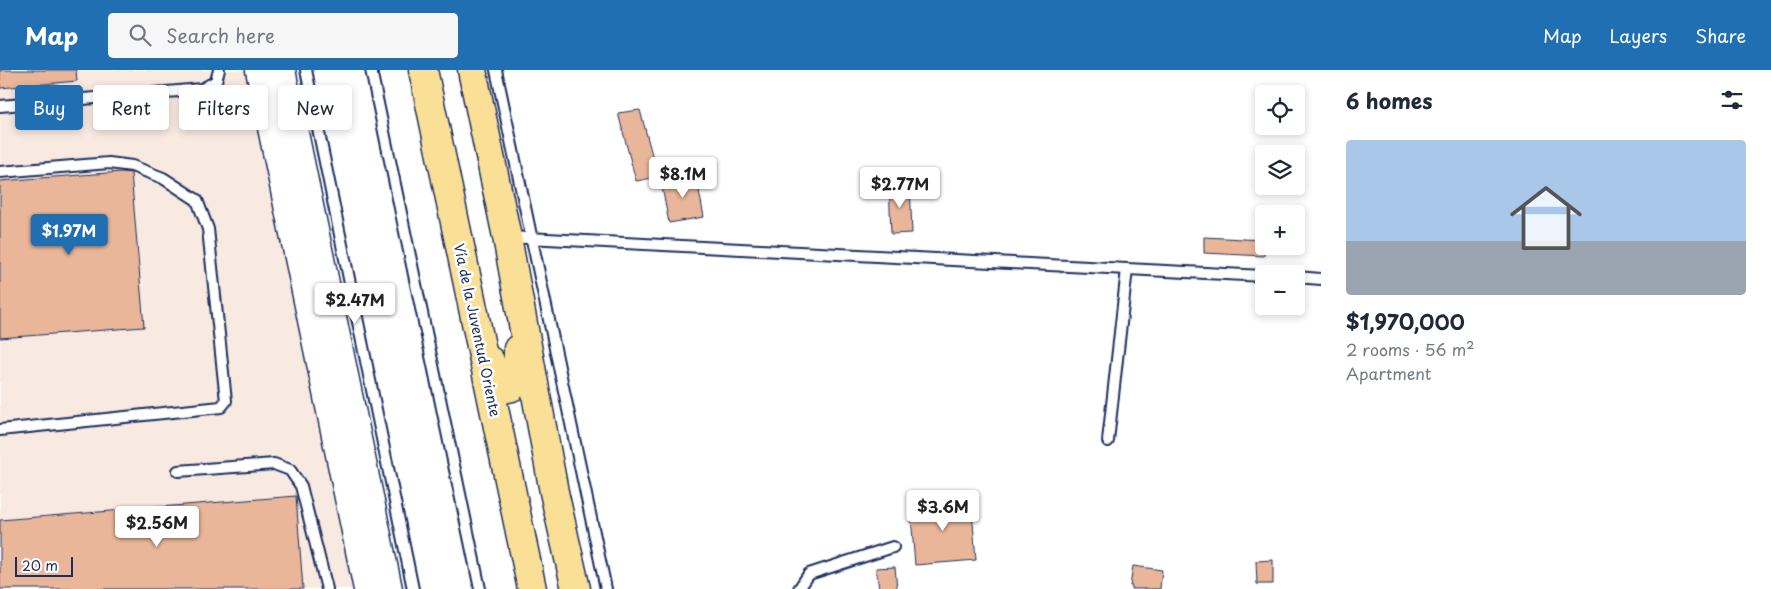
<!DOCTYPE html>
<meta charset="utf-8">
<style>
:root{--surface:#fff;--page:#f6f6f7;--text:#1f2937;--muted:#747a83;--accent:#1f6fb2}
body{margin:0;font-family:"Playpen Sans",sans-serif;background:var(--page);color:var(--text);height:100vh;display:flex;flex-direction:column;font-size:19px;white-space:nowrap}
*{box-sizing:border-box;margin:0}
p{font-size:16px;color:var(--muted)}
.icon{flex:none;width:28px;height:28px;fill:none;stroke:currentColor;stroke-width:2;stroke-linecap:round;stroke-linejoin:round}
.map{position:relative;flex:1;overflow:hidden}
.drawer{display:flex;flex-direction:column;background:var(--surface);width:450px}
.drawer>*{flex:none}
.top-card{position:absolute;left:15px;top:15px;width:475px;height:45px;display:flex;gap:10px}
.controls{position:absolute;left:1255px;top:15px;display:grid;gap:10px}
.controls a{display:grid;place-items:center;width:50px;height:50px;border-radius:5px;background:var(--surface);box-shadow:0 2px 8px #0003;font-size:25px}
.scale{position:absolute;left:15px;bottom:12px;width:58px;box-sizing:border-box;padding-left:5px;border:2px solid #1b2f5e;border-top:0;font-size:14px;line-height:18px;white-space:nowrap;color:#1b2f5e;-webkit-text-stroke:4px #fff;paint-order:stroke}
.price{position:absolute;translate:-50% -42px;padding:0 11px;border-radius:5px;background:#fff;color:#222;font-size:16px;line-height:32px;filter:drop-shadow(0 1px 2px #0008)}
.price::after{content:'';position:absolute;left:50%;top:30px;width:15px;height:11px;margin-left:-8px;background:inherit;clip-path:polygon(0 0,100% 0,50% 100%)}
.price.active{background:var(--accent);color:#fff}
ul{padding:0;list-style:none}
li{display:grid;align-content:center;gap:10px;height:265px;padding:0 25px}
li span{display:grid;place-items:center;height:155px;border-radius:5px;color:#555}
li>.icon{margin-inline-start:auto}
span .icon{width:90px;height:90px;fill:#fffc;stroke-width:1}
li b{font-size:21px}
h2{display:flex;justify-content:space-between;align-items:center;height:60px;padding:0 25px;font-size:21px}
.pill{padding:0 18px;border-radius:5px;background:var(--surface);box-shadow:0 2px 8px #0003;font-size:18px;line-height:45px}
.pill.active{background:var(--accent);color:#fff}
header{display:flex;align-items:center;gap:30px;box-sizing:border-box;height:70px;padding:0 25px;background:var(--accent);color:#fff}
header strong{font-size:24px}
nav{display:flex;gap:28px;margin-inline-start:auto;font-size:18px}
.search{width:350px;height:45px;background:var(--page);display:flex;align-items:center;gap:12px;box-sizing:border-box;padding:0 18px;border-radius:5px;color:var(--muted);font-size:19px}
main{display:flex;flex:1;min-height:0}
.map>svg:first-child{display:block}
</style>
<header>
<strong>Map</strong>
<div class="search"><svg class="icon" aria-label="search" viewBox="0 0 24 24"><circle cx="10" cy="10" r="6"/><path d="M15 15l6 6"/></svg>Search here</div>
<nav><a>Map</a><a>Layers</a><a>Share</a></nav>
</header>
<main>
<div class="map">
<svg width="1321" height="519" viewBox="0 0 1321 519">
<rect width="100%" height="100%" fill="#fff"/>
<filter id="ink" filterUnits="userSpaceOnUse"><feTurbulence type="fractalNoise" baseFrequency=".02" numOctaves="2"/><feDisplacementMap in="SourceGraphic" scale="10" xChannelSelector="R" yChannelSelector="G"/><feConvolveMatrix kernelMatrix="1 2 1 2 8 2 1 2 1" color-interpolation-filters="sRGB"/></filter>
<g filter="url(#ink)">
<!-- built -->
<path fill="#f8e9e1" d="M0,0H288L397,519H0Z"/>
<!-- building -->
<g fill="#e9b69a" stroke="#1b2f5e">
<path d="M0,0H76L77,11L0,18Z"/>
<path d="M640,40L658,107L636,111L618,43Z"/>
<path d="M122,102L131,103L144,257L0,268V111Z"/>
<path d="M696,105L704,147L669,153L661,112Z"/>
<path d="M910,113L912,163L891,164L889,114Z"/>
<path d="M1204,167L1264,170V186L1204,183Z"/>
<path d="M296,426L303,519H0V450Z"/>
<path d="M971,428L976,490L915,495L910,434Z"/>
<path d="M1273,490V514H1257L1256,491Z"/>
<path d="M1133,496L1162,500L1160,519H1132V516H1130Z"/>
<path d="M895,497L897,519H879L876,498Z"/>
</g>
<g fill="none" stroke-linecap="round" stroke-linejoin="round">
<defs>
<g id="lane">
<path d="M306,0L413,519"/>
<path d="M371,0L480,519"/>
<path d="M496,0L606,519"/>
<path d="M0,36L202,19L216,11L219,0"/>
<path d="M0,102L109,93L132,96L163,108L197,130L208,159L226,331L221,337L0,360"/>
<path d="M508,167L1264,206"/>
<path d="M1296,207L1321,209"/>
<path d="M1108,371L1127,199"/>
<path d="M178,401L274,394L290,400L301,416L327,519"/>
<path d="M799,519L809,504L893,477"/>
</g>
<g id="secondary">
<path d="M260,0L368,519"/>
<path d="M281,0L388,519"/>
</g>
<g id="highway">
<path d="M423,0L532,519"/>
<path d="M472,0L507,167L554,422L576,519"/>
<path d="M490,291L499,316L503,319L512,317L518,310V279"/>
</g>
</defs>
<!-- lane casing -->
<use href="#lane" stroke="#1b2f5e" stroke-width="14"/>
<!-- secondary casing -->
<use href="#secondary" stroke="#1b2f5e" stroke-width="31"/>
<!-- highway casing -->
<use href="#highway" stroke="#1b2f5e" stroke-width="31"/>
<!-- lane -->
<use href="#lane" stroke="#fff" stroke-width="10"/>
<!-- secondary -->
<use href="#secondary" stroke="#fff" stroke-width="28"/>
<!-- highway -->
<use href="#highway" stroke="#fadf96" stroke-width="28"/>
</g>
</g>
<g text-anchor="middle" stroke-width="5" stroke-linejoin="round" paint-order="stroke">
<!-- street labels -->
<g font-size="14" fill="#1b2f5e" stroke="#fff">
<text transform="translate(477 260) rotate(78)" y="5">Vía de la Juventud Oriente</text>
</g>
</g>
</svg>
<div class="controls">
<a><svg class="icon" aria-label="locate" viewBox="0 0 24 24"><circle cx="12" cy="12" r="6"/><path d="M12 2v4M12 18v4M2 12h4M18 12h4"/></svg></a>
<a><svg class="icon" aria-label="layers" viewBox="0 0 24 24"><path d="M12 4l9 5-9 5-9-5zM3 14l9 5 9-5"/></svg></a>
<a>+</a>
<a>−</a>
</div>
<div class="scale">20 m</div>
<b class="price" style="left:683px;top:129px">$8.1M</b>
<b class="price" style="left:900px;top:139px">$2.77M</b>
<b class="price active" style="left:69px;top:186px">$1.97M</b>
<b class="price" style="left:355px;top:255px">$2.47M</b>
<b class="price" style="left:943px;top:462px">$3.6M</b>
<b class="price" style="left:157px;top:478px">$2.56M</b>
<div class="top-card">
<a class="pill active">Buy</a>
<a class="pill">Rent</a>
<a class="pill">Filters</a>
<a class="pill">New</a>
</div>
</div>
<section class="drawer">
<h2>6 homes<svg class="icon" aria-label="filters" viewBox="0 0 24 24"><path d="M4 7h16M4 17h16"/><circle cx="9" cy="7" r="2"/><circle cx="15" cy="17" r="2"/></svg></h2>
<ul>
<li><span style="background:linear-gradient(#a9c7e8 65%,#9aa5b1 0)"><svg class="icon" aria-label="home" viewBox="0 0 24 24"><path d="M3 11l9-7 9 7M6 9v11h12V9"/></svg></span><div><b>$1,970,000</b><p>2 rooms · 56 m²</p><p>Apartment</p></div></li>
</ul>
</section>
</main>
